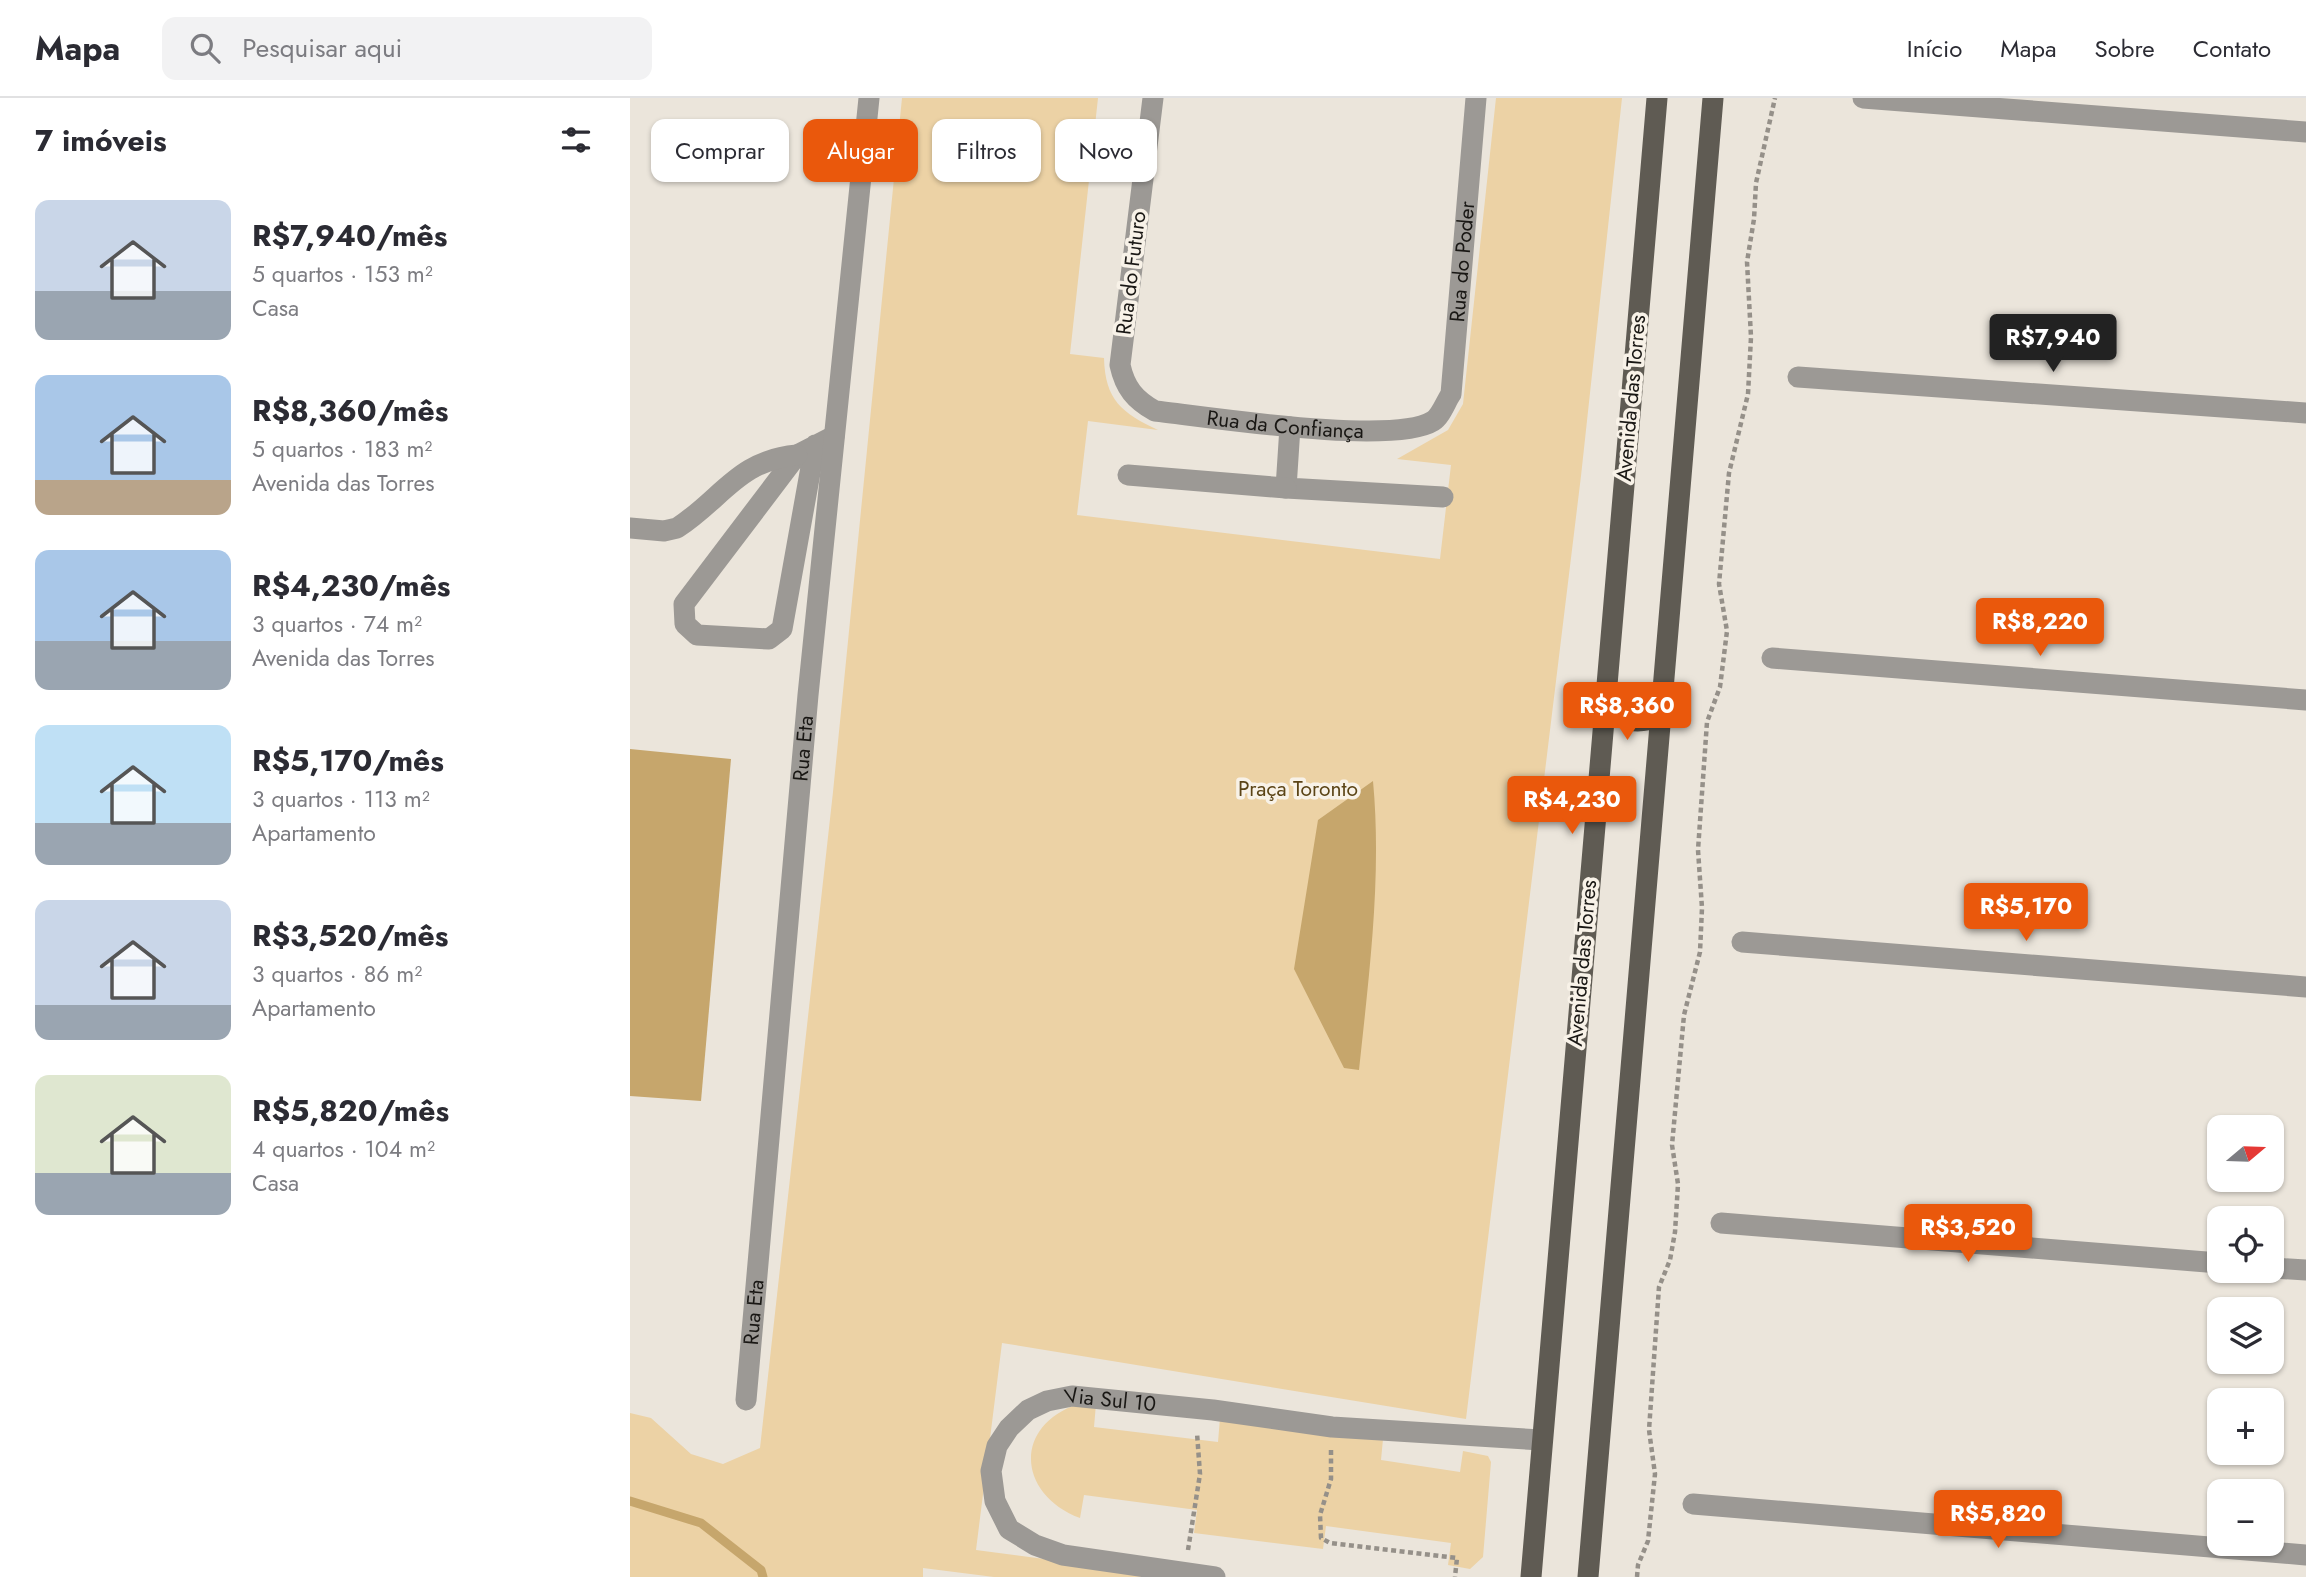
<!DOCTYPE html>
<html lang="pt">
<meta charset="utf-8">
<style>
:root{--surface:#fff;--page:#f2f2f3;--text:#2b2b33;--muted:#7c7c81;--line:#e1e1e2;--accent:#ea580c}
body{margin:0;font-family:Jost,sans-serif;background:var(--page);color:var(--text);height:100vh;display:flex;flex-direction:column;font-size:26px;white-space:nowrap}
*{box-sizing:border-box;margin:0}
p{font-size:23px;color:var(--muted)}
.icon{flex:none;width:38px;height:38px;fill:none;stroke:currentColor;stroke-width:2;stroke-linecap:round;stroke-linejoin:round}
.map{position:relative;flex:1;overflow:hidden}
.side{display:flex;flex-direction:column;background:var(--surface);width:630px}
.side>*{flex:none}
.banner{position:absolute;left:21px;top:21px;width:665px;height:63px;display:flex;gap:14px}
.needle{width:46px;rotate:71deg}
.buttons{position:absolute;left:1577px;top:1017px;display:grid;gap:14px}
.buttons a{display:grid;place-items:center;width:77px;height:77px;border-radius:14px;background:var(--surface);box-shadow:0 2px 5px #0004;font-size:35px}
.price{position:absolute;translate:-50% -60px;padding:0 16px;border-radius:7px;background:var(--accent);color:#fff;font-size:23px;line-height:46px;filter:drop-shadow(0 2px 4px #0008)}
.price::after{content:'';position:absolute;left:50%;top:42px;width:21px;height:16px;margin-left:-10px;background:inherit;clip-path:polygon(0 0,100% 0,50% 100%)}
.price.current{background:#222;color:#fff}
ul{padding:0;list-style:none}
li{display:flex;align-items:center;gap:21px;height:175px;padding:0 35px}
li span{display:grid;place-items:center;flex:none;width:196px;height:140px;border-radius:14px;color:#555}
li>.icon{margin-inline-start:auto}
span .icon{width:84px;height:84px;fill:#fffc;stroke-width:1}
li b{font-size:30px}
h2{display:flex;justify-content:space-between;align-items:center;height:84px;padding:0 35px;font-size:30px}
.chip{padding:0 24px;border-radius:14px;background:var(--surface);box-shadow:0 2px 5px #0004;font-size:24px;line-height:63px}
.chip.current{background:var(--accent);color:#fff}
header{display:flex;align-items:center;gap:42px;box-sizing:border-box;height:98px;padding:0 35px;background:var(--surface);border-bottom:2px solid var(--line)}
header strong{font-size:33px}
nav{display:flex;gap:38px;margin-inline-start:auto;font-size:24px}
.search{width:490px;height:63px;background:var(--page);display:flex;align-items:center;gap:18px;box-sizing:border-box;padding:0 24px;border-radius:14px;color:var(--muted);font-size:26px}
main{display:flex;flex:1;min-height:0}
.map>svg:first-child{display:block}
</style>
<header>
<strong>Mapa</strong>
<div class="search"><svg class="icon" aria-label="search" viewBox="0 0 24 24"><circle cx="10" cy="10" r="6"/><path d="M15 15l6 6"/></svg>Pesquisar aqui</div>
<nav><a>Início</a><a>Mapa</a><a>Sobre</a><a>Contato</a></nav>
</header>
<main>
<section class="side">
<h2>7 imóveis<svg class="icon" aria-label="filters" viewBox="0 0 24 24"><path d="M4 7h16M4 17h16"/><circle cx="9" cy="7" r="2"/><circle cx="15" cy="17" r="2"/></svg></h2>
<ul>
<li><span style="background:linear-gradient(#c9d6e8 65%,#9aa5b1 0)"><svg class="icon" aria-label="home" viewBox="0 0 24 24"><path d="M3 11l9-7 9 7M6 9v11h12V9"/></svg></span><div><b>R$7,940/mês</b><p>5 quartos · 153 m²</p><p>Casa</p></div></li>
<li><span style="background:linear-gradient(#a9c7e8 75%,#b9a48a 0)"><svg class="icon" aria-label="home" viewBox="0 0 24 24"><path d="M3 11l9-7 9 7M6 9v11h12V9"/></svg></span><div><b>R$8,360/mês</b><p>5 quartos · 183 m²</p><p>Avenida das Torres</p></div></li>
<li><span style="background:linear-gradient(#a9c7e8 65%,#9aa5b1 0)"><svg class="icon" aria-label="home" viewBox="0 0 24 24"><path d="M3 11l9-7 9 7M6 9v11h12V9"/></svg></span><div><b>R$4,230/mês</b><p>3 quartos · 74 m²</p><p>Avenida das Torres</p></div></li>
<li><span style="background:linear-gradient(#bfe0f5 70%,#9aa5b1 0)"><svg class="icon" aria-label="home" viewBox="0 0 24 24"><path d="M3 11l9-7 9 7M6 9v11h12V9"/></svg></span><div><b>R$5,170/mês</b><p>3 quartos · 113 m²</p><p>Apartamento</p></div></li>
<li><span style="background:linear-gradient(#c9d6e8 75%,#9aa5b1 0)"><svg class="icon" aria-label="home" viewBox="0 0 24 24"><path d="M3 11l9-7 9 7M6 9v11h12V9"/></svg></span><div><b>R$3,520/mês</b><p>3 quartos · 86 m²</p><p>Apartamento</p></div></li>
<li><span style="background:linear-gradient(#dfe7d0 70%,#9aa5b1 0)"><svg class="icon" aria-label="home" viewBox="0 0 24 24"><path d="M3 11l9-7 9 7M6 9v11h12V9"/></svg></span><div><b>R$5,820/mês</b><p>4 quartos · 104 m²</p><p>Casa</p></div></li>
</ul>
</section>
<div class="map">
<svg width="1676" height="1479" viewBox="0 0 1676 1479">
<rect width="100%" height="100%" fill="#ebe5db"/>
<!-- green -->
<g fill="#ecd2a5">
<path d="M272,0H468L440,256L474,260C475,302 492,315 528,332L458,323L447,417L810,461L821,367L767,361L818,332L833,306L866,0H992L951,378L836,1321L372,1245L346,1452L551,1479H364L293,1470V1479H0V1315L21,1320L61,1356L93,1366L130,1350L203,694Z"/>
<path d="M448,1306H466L464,1329L588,1344L590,1320L753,1341L751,1362L830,1374L833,1353L858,1358L861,1364L853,1459L840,1471L818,1467L821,1445L696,1428L693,1451L564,1435L567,1412L454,1397L450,1420C387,1396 383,1328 448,1306Z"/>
</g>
<!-- water -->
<g fill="#c6a66c">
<path d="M0,651L101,661L71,1003L0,998Z"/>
<path d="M743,683C752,779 739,877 729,972L714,970L664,871L688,722Z"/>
</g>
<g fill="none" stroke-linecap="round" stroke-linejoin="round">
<!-- stream -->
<path stroke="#c6a66c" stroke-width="9" d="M0,1403L71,1425L131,1472L133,1479"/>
<!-- path -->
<g stroke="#959089" stroke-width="4.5" stroke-dasharray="5 3.5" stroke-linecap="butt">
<path d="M701,1352V1381L690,1417L691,1440L700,1445L827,1460L825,1479"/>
<path d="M558,1452L570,1376L567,1335"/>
<path d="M1007,1479L1008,1467L1018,1443L1025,1376L1019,1332L1029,1189L1040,1162L1045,1134L1048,1086L1042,1047L1054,917L1070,854L1072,810L1068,752L1077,624L1090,589L1097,533L1089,486L1095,419L1099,375L1118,296L1121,239L1117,164L1124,121L1126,85L1145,0"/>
</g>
<!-- minor -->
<g stroke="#9c9995" stroke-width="21">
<path id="s1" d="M523,0L490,267C495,290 505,302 525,313C579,319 763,348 803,323C811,318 816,303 821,296L846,0"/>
<path d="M1233,0L1676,34"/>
<path d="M1168,279L1676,315"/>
<path d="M660,329L656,390L813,399"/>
<path d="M185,347L152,531L139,541L67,537L55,526L54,506L167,357L204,338"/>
<path d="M498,377L656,390"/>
<path d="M0,430L34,433L47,430C92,401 108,362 167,357"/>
<path d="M1142,560L1676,602"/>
<path d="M1112,844L1676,889"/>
<path d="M1091,1125L1589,1165"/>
<path d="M1642,1170L1676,1172"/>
<path id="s2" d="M116,1302L178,597L239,0"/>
<path d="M1063,1406L1676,1457"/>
<path id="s3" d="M585,1479L433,1457L405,1447L379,1431L365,1403L361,1373L367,1348L379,1330L398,1312L417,1303L442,1298L583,1312L702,1329L911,1342"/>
</g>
<!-- major -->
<g stroke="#5f5b53" stroke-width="21">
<path d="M974,607C993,624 1007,627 1031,618"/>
<path d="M901,1479L1027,0"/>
<path d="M958,1479L1083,0"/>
</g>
</g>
<g text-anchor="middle" stroke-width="7" stroke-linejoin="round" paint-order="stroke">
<!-- street labels -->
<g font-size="21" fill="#191714" stroke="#f8f2e8">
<text dy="7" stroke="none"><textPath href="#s1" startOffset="775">Rua do Poder</textPath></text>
<text transform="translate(501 175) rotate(-83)" y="7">Rua do Futuro</text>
<text transform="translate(1001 300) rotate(-85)" y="7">Avenida das Torres</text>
<text dy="7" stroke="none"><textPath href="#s1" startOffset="460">Rua da Confiança</textPath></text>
<text dy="7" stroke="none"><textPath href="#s2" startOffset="654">Rua Eta</textPath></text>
<text transform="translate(952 865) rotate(-85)" y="7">Avenida das Torres</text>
<text dy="7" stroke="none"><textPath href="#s2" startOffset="88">Rua Eta</textPath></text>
<text dy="7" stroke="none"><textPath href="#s3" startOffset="434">Via Sul 10</textPath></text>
</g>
<!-- park labels -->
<g font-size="21" fill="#5b4416" stroke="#f8f2e8">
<text x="668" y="698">Praça Toronto</text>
</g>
</g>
</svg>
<div class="buttons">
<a><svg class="needle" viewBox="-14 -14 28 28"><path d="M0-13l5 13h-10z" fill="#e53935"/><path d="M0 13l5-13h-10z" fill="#7c7c81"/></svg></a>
<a><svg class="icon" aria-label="locate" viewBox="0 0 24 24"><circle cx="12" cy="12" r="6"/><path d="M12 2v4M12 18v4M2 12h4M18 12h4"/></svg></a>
<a><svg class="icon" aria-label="layers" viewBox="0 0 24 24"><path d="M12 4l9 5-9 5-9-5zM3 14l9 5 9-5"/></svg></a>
<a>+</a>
<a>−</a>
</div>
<b class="price current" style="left:1423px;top:276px">R$7,940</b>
<b class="price" style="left:1410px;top:560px">R$8,220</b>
<b class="price" style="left:997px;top:644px">R$8,360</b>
<b class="price" style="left:942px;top:738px">R$4,230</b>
<b class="price" style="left:1396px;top:845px">R$5,170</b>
<b class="price" style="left:1338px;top:1166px">R$3,520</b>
<b class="price" style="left:1368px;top:1452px">R$5,820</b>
<div class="banner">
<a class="chip">Comprar</a>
<a class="chip current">Alugar</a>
<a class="chip">Filtros</a>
<a class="chip">Novo</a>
</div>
</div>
</main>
